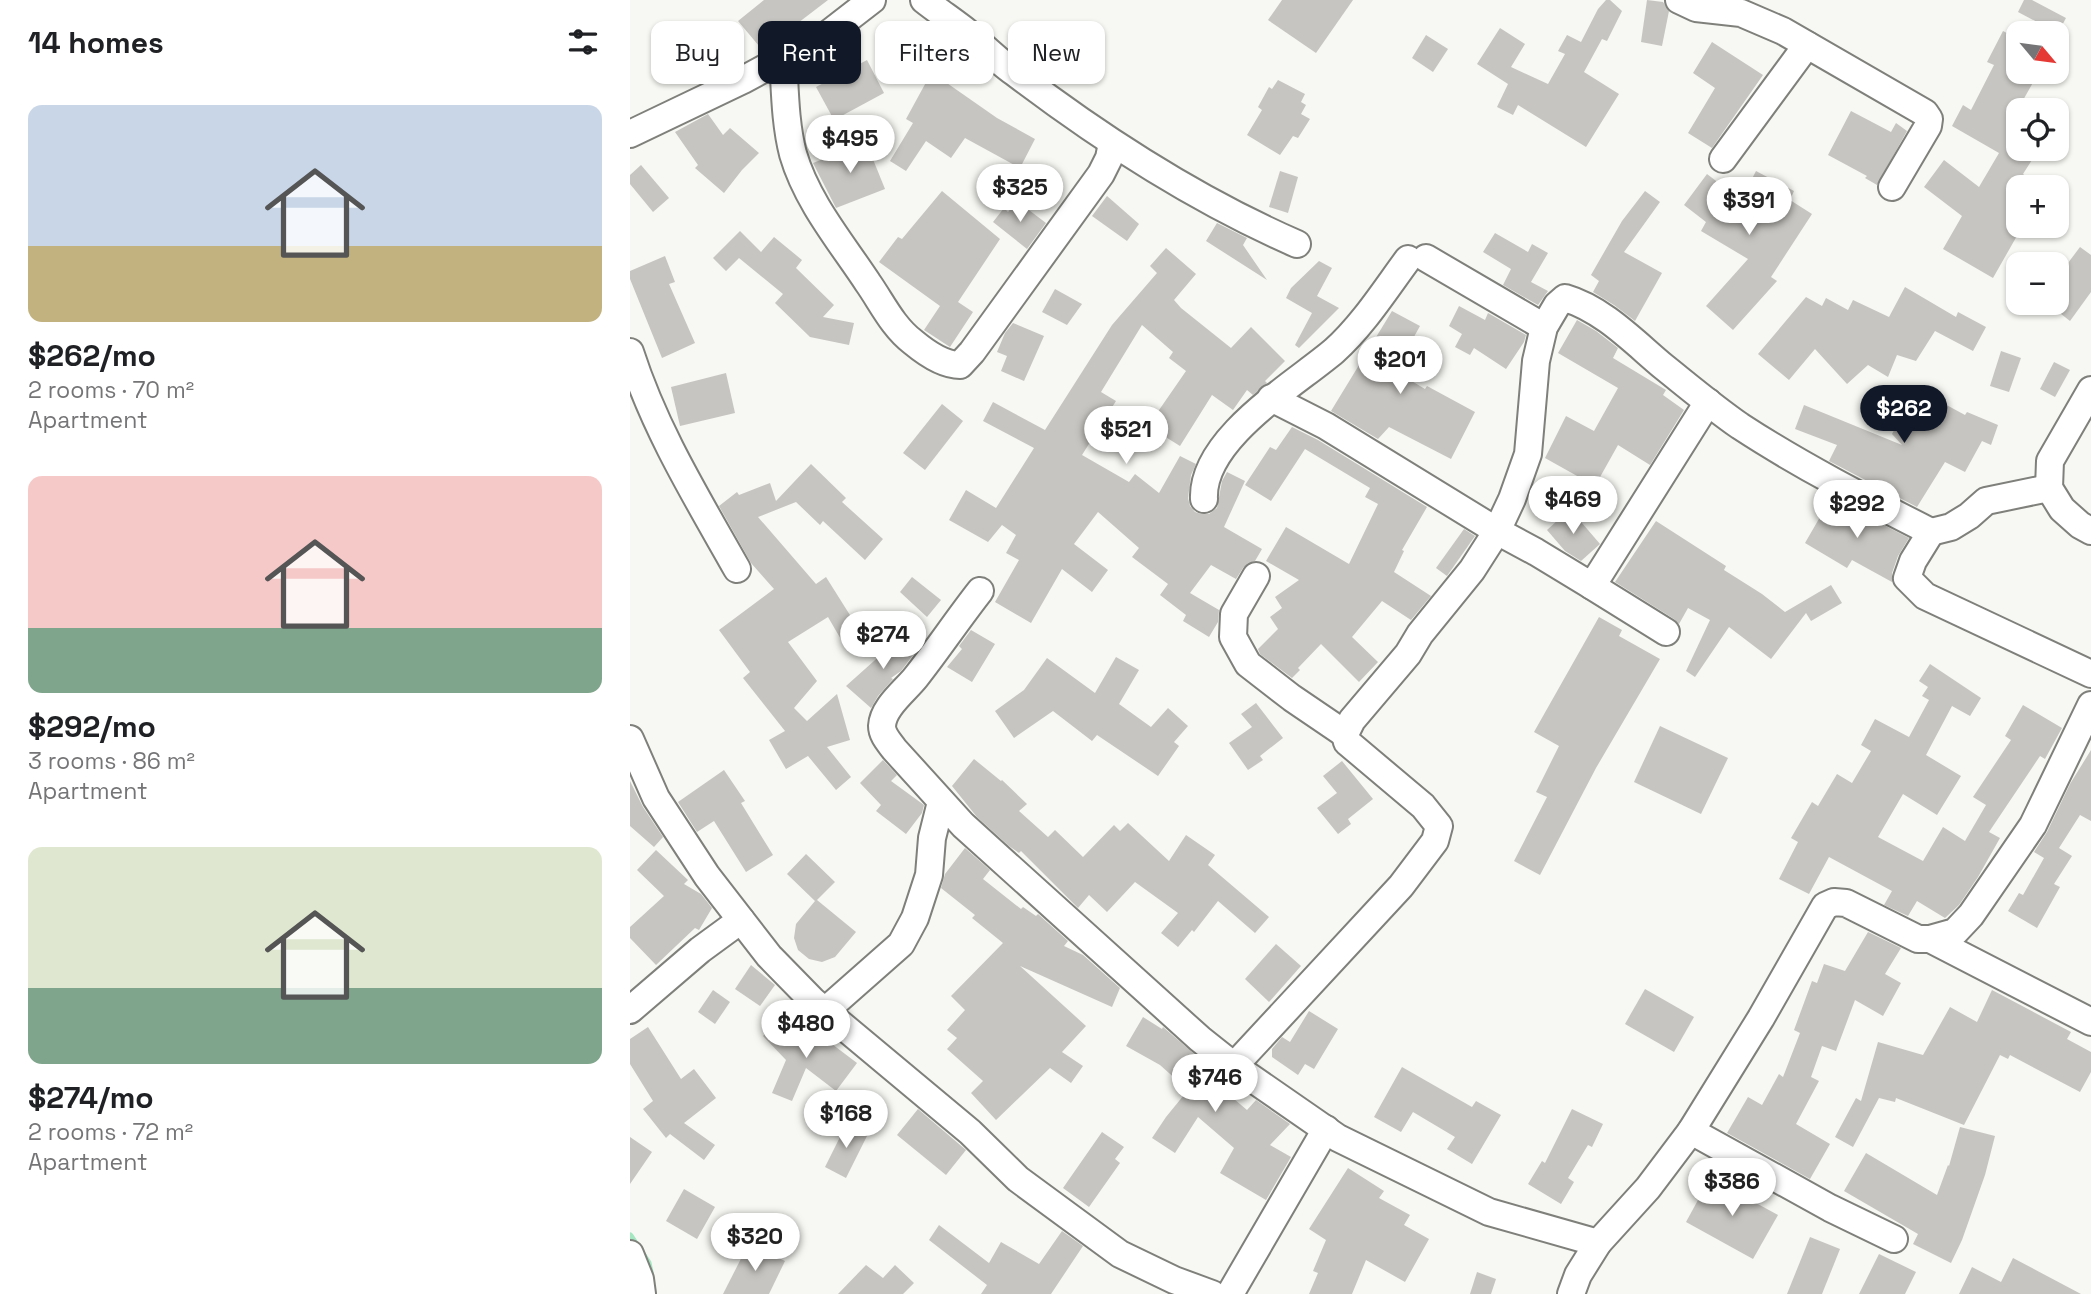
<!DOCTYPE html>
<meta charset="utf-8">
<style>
:root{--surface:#fff;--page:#f2f2f2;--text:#202124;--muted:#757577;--accent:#111827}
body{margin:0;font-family:"Space Grotesk",sans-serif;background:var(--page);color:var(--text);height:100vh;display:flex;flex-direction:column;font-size:26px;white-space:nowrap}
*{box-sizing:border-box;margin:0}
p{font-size:23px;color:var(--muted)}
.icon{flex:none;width:38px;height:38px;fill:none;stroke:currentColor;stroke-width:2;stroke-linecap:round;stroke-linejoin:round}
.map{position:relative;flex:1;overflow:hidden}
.side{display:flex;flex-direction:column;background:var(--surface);width:630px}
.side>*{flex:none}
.guide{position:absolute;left:21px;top:21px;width:665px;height:63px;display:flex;gap:14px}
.needle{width:46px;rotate:119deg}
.fabs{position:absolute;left:1376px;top:21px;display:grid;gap:14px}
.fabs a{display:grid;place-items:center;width:63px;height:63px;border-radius:14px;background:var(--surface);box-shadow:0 2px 5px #0004;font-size:35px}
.price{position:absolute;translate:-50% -60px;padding:0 16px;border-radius:24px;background:#fff;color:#222;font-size:23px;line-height:46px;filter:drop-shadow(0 2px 4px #0008)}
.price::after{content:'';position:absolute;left:50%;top:42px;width:21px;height:16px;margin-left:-10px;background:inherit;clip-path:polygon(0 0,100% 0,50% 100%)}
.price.on{background:var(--accent);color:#fff}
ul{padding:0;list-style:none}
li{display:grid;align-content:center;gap:14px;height:371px;padding:0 28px}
li span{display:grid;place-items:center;height:217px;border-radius:14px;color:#555}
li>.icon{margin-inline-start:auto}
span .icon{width:126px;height:126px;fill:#fffc;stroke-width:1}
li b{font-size:30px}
h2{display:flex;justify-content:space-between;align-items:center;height:84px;padding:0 28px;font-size:30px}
.tag{padding:0 24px;border-radius:14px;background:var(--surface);box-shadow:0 2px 5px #0004;font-size:24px;line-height:63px}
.tag.on{background:var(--accent);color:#fff}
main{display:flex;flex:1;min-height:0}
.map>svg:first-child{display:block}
</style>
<main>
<section class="side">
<h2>14 homes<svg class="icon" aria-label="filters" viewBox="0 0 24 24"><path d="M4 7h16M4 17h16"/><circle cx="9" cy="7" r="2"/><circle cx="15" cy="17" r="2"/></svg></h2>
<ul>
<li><span style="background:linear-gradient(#c9d6e8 65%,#c2b280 0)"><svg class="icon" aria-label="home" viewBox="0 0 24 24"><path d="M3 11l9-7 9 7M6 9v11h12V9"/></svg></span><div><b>$262/mo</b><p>2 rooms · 70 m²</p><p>Apartment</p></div></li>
<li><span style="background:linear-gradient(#f6c9c9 70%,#7fa58c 0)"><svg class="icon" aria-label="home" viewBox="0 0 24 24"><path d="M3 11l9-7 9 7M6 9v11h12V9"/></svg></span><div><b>$292/mo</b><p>3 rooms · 86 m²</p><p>Apartment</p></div></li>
<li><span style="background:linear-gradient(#dfe7d0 65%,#7fa58c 0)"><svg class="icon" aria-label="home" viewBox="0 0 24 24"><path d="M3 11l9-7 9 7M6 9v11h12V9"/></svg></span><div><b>$274/mo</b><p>2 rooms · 72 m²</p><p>Apartment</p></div></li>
</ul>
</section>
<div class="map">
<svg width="1461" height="1294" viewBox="0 0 1461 1294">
<rect width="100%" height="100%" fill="#f7f7f3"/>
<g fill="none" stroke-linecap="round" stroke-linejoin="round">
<!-- stream -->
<path stroke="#a4e7c1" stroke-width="7" d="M0,1236L18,1263L20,1272"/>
</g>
<!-- building -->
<g fill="#c7c5c1">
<path d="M134,0H198L164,26L159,21L129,46L108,21Z"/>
<path d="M652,0H723L686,53L638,20Z"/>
<path d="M976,0H980L992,11L977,41L972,39L954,72L989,94L956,147L888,105L883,115L867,107L878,84L847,64L870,28L895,44L881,67L918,84L935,54L928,51L937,35L951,42L968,9Z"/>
<path d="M1017,0L1033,2L1039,11L1032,46L1011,42Z"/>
<path d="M1394,0H1402L1436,18L1428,33L1388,12Z"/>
<path d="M1373,31L1388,39V72H1409L1392,102L1395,103L1391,110H1388V117L1379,134L1381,135L1388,124V149H1409L1393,174L1408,187H1388V226L1392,227L1363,278L1313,249L1332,216L1294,187L1314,160L1349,187L1369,153L1322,126L1333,105L1341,110L1364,65L1357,62Z"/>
<path d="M289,32L327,68L314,81L367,118L405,139L390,168L335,138L321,158L296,141L276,171L260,161L283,123L276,119L306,64L298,68L275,47Z"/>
<path d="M796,35L818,49L803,72L782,58Z"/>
<path d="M1082,42L1133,75L1082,148L1058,133L1085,88L1063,73Z"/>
<path d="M237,60L254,93L204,120L186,87Z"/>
<path d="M648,80L675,94L671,102L676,105L671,114L680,119L668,138L663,136L650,155L617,135L632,110L628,107L639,87L642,89Z"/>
<path d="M1221,111L1261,132L1266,123L1277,131L1247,185L1235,178L1237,176L1198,155Z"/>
<path d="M78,114L93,135L100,128L129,153L112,170L94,193L65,168L68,165L45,132Z"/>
<path d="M236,142L255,189L206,208L183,163Z"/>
<path d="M11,165L39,198L23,212L0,184V175Z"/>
<path d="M650,171L668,177L658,213L639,207Z"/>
<path d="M1126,171L1164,191L1160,200L1182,214L1141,277L1147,281L1103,330L1076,306L1118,259L1071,231L1076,222L1054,205L1077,174L1111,200Z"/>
<path d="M312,191L370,239L328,302L343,312L320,347L294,330L310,306L249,262L268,237L272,239Z"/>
<path d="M1015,191L1030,202L994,252L1032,273L1005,321L984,305L963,292L969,281L961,275L992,221Z"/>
<path d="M477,196L509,224L497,241L462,216Z"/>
<path d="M387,201L416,223L397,249L363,222L374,208L378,212Z"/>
<path d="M587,223L617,238L613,245L637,280L576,241Z"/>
<path d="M110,231L131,252L144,237L172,260L166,268L204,305L193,317L224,323L219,345L180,337L145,303L153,294L109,258L96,271L83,258Z"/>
<path d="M865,233L898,252L902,244L918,253L901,282L918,291L908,305L873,285L881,269L853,252Z"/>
<path d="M1450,247L1461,255V292L1440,321L1426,310V279Z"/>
<path d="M536,248L566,274L544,300L551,308L601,348L621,327L655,361L635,381L637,383L623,395L617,390L603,410L582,395L550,446L518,426L556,371L539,358L543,352L512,325L471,392L486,401L452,455L499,482L505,474L529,493L550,456L566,464L561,475L558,498L560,506L565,512L571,514H579L587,508L592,481L597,472L615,481L594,527L632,549L625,561L618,563L613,568L606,579L581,565L560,593L589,610L588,622L579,637L553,621L556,615L530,595L538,584L502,557L509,548L468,512L444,544L478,570L462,592L432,569L401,623L365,602L389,560L376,553L386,535L372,525L358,542L319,520L336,490L366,508L404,448L353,421L363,402L415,430L482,325L527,273L520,266Z"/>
<path d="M35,256L45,282L39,284L65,343L32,358L0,279V271Z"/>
<path d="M689,261L702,268L687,296L709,308L669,348L665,345L682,313L656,298L661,288Z"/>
<path d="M1275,287L1326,317L1328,312L1356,327L1343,351L1305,331L1286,361L1267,355L1258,377L1238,365L1217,384L1185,349L1159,380L1128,354L1176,297L1192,306L1196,298L1218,310L1223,300L1259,317Z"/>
<path d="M425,289L452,304L437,325L412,312Z"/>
<path d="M829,306L855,320L858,313L896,335L894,342L876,369L844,348L840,355L825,347L832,334L819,326Z"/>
<path d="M762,311L790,326L765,371L795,389L797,386L845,412L821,459L759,427L748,439L701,411Z"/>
<path d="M947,320L966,331L988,348L983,358L1036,390L1033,395L1054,410L1020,465L988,445L965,486L915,458L936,416L964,431L988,388L928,353Z"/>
<path d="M383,323L414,336L394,381L371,371L377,356L367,352L375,333Z"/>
<path d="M1371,351L1391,358L1379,392L1360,386Z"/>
<path d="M1424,362L1440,370L1425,397L1410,389Z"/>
<path d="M96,373L105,413L50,426L41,387Z"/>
<path d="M1287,389L1335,415L1337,412L1368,425L1361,445L1352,441L1335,472L1315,462L1287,507L1199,461L1207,445L1165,429L1174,405L1272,445L1262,434Z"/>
<path d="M312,404L333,421L295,470L273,453Z"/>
<path d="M662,427L688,440L797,507L772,550L774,551L764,572L801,596L781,620L752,601L722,637L748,662L729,682L691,644L668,668L670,670L662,678L630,654L628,649L648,629L640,617L652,608L645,597L669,580L636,561L656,527L719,564L748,504L735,497L740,488L675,449L641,501L615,485L640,447L646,450Z"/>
<path d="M181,464L216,498L212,502L253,539L235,560L193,521L190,525L166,502L128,517L186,584L196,577L230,631L216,648L198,617L158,642L187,681L164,708L177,721L207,694L220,740L197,747L221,777L206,790L178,756L156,769L139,740L155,731L113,678L120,672L89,630L144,589L121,563L89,506L107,492L109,495L140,483L146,501Z"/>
<path d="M1201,498L1279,538L1268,556L1262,573V582L1222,560L1217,568L1175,543Z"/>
<path d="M940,509L970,544L951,561L935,551L917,530Z"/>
<path d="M1026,521L1096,566L1094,570L1132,594L1155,612L1201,585L1212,603L1181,621L1176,613L1141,659L1099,627L1065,677L1056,671L1080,620L1058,608L1049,624L1044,619L985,582Z"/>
<path d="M834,529L845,536L817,576L806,568Z"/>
<path d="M282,577L311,600L297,617L270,592Z"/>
<path d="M969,617L992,630L989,636L1030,659L966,768L910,875L884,861L917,797L906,792L929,746L904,732Z"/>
<path d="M341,630L365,644L342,682L317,667L332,649L329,646Z"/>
<path d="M273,635L289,647L271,671L261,678L263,679L248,696L241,708L216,686Z"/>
<path d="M486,657L509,670L489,704L521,727L538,708L558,726L544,742L549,746L528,776L467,735L462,741L423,711L384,738L365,711L394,690L417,658L465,693Z"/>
<path d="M1300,664L1351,698L1340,716L1322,706L1296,755L1331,776L1307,815L1273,794L1248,837L1293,861L1313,827L1335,841L1356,805L1343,797L1381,740L1375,736L1393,705L1432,728L1415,759L1410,756L1359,832L1370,838L1348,877L1329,905L1315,918L1287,901L1278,916L1254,905L1262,891L1199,857L1179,894L1149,879L1168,842L1161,838L1182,802L1188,806L1207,774L1222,783L1241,751L1231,745L1245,719L1279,737L1299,700L1292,696L1298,687L1289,681Z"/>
<path d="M626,703L653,738L630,756L633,760L618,770L599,743L622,727L611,714Z"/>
<path d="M1030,726L1098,758L1071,814L1004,782Z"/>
<path d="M1461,750V821L1450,815L1429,848L1442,856L1424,884L1430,887L1407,928L1378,911L1389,893L1393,895L1414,858L1404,852L1417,832L1440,784Z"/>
<path d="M344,759L371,781L372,780L397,804L389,811L418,837L425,830L453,857L484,825L490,831L498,823L539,861L556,835L585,855L578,865L639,917L625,933L588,901L564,932L562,930L548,947L531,933L548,913L505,882L477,912L459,895L448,908L391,851L389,853L379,846L347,817L322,786Z"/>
<path d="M253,760L267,775L261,781L294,805L292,813L276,834L246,811L251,805L230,783Z"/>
<path d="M712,761L743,799L718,819L721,824L708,834L687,808L707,793L693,776Z"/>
<path d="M94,770L115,801L111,803L143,855L116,872L84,821L67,832L48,802Z"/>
<path d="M0,781L13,807L33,837L24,847L0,826Z"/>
<path d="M335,848L360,870L353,879L391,909L393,907L406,916L408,914L438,941L434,946L453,955L490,988L482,1007L390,966L456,1026L432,1052L453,1066L441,1083L420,1068L366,1120L341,1093L353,1081L317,1049L327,1038L317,1030L335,1010L321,996L373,943L342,918L345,915L311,888L315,874Z"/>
<path d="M26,850L58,880L54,884L71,894L82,908L69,930L65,928L26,965L0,938V927L34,896L7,870Z"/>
<path d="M176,854L205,882L187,900L226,932L205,957L192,962L179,959L168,950L164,938L166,924L185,901L157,874Z"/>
<path d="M1238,932L1271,948L1255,974L1271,983L1253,1016L1225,1000L1206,1051L1192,1046L1181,1077L1189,1081L1166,1124L1200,1144L1180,1179L1097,1133L1118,1097L1132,1105L1149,1074L1153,1077L1170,1033L1164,1030L1182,981L1187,983L1194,964L1215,971Z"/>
<path d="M646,944L671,966L639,1002L615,979Z"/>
<path d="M121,965L145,985L130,1006L105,989Z"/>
<path d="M1015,989L1064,1017L1044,1052L995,1024Z"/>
<path d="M83,990L100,1002L85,1024L68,1012Z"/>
<path d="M1362,990L1441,1032L1437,1039L1461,1052V1072L1450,1092L1380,1055L1378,1059L1370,1055L1334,1125L1266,1098L1265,1102L1249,1098L1223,1147L1205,1137L1226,1098L1231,1101L1248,1042L1293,1055L1320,1007L1347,1022Z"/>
<path d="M679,1011L708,1029L684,1069L675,1064L668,1075L642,1057V1049L652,1037L660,1042Z"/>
<path d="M513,1017L532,1029L533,1027L576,1064L571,1071L617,1110L626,1100L660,1124L640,1145L661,1157L636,1200L590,1173L604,1148L568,1117L545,1153L522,1138L536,1117L558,1090L530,1065L496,1046Z"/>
<path d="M151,1018L181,1048L190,1035L227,1063L206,1091L176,1068L162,1101L142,1093L156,1060L133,1036Z"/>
<path d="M18,1027L51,1079L64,1069L86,1098L54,1123L85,1145L74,1160L40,1134L36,1138L13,1109L23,1101L0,1064V1039Z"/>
<path d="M772,1067L842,1107L846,1101L871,1115L842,1164L817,1149L825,1137L783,1112L771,1132L744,1117Z"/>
<path d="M288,1109L336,1150L316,1175L267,1135Z"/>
<path d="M942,1109L973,1124L962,1147L958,1145L938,1178L944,1182L931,1204L898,1184L912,1161L915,1163Z"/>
<path d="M217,1123L238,1134L216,1178L195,1167Z"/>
<path d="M1330,1127L1365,1136L1355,1175L1332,1240L1321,1263L1283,1244L1288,1234L1214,1191L1236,1153L1307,1195L1318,1165L1319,1166Z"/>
<path d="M472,1132L494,1147L485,1159L490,1163L459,1207L433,1188Z"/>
<path d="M0,1137L22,1152L0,1184Z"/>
<path d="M718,1168L754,1191L749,1198L780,1215L774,1225L799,1239L775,1282L736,1260L722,1294H679L688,1273L683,1271L696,1240L679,1229Z"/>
<path d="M1080,1178L1148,1215L1123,1259L1056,1222Z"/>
<path d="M54,1189L85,1207L67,1239L36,1221Z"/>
<path d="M309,1225L359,1263L371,1242L409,1264L432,1231L453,1246L421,1294H351L357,1285L299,1240Z"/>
<path d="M1180,1237L1210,1249L1192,1294H1157Z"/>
<path d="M119,1243L155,1261L139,1294H93Z"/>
<path d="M1249,1254L1286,1272L1275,1294H1229Z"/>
<path d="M1383,1258L1451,1294H1329L1342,1267L1371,1282Z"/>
<path d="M236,1265L253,1278L265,1265L284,1283L273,1294H208Z"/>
<path d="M847,1272L866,1279L861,1294H840Z"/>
</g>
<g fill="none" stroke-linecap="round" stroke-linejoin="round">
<defs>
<g id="minor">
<path d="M294,0C308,11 323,21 337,32C353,46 368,61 385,73C473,140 566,200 667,244"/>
<path d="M1049,0L1066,8L1111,13L1153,31L1295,113L1299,119L1298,126L1262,187"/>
<path d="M153,58C155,90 155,123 163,154C177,202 211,242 238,283C252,303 263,327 283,342C295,352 314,365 330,365L342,352L471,174L479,158L482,143"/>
<path d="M0,134L113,80L198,34L242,0"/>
<path d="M1093,159L1177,45"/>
<path d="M796,258L914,327"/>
<path d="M0,352C25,430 67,498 107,569"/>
<path d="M1461,390L1420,461L1419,488L1432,509L1450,525L1461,531"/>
<path d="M641,398L696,426L867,531L906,552L962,586L1078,402"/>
<path d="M574,499C571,439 664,385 704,351C733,325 755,290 778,259"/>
<path d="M1301,532L1283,561L1277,578L1295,596L1461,674"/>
<path d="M626,576L604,614L603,637L618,664L662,698L715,734"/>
<path d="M962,586L1036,632"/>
<path d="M350,591C328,619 308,649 286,677C275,691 253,707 252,726C252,735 259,742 264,749L333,825L570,1039L604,1066L708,1138L859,1212L968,1243"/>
<path d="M0,739L26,798L77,876L139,956L183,1001L340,1132L388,1179L490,1254L544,1280L582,1294"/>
<path d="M1300,939L1461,1022"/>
<path d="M0,1010L70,950L111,920"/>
<path d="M195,1011L271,944L285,918L299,875L302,838L311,802"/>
<path d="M604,1066L771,886L805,841L809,826L793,806L717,742L715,734L722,720L778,654L790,634L842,570L867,531L882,499L898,454L906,361L914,327L927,305L935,298C973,309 1004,342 1034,367C1059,387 1084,408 1110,426C1171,466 1236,499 1301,532L1321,527L1339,516L1356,501L1419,488"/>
<path d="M1061,1131L1200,1208L1264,1239"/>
<path d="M0,1254L10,1279L12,1294"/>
<path d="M600,1294L696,1129"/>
<path d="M941,1294L948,1275L968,1243L1018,1188L1061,1131L1131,1018L1195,906L1204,902L1216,903L1288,939H1300L1325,932L1341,915L1403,825L1461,705"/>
</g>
</defs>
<!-- minor casing -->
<use href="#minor" stroke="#7f7f7b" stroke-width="30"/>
<!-- minor -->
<use href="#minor" stroke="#fff" stroke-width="26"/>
</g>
</svg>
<div class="fabs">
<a><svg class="needle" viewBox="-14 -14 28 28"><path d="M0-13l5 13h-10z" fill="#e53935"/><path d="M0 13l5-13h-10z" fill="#757577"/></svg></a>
<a><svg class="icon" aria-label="locate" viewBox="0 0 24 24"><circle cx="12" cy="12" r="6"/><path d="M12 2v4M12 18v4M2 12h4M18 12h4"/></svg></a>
<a>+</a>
<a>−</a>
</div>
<b class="price" style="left:220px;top:175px">$495</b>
<b class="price" style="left:390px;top:224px">$325</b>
<b class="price" style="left:1119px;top:237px">$391</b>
<b class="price" style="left:770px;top:396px">$201</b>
<b class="price on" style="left:1274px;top:445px">$262</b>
<b class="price" style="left:496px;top:466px">$521</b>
<b class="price" style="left:943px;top:536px">$469</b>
<b class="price" style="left:1227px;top:540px">$292</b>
<b class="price" style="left:253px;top:671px">$274</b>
<b class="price" style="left:176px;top:1060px">$480</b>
<b class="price" style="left:585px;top:1114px">$746</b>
<b class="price" style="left:216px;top:1150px">$168</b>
<b class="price" style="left:1102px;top:1218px">$386</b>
<b class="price" style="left:125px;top:1273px">$320</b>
<div class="guide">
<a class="tag">Buy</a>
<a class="tag on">Rent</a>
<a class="tag">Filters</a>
<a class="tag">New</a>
</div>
</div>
</main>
